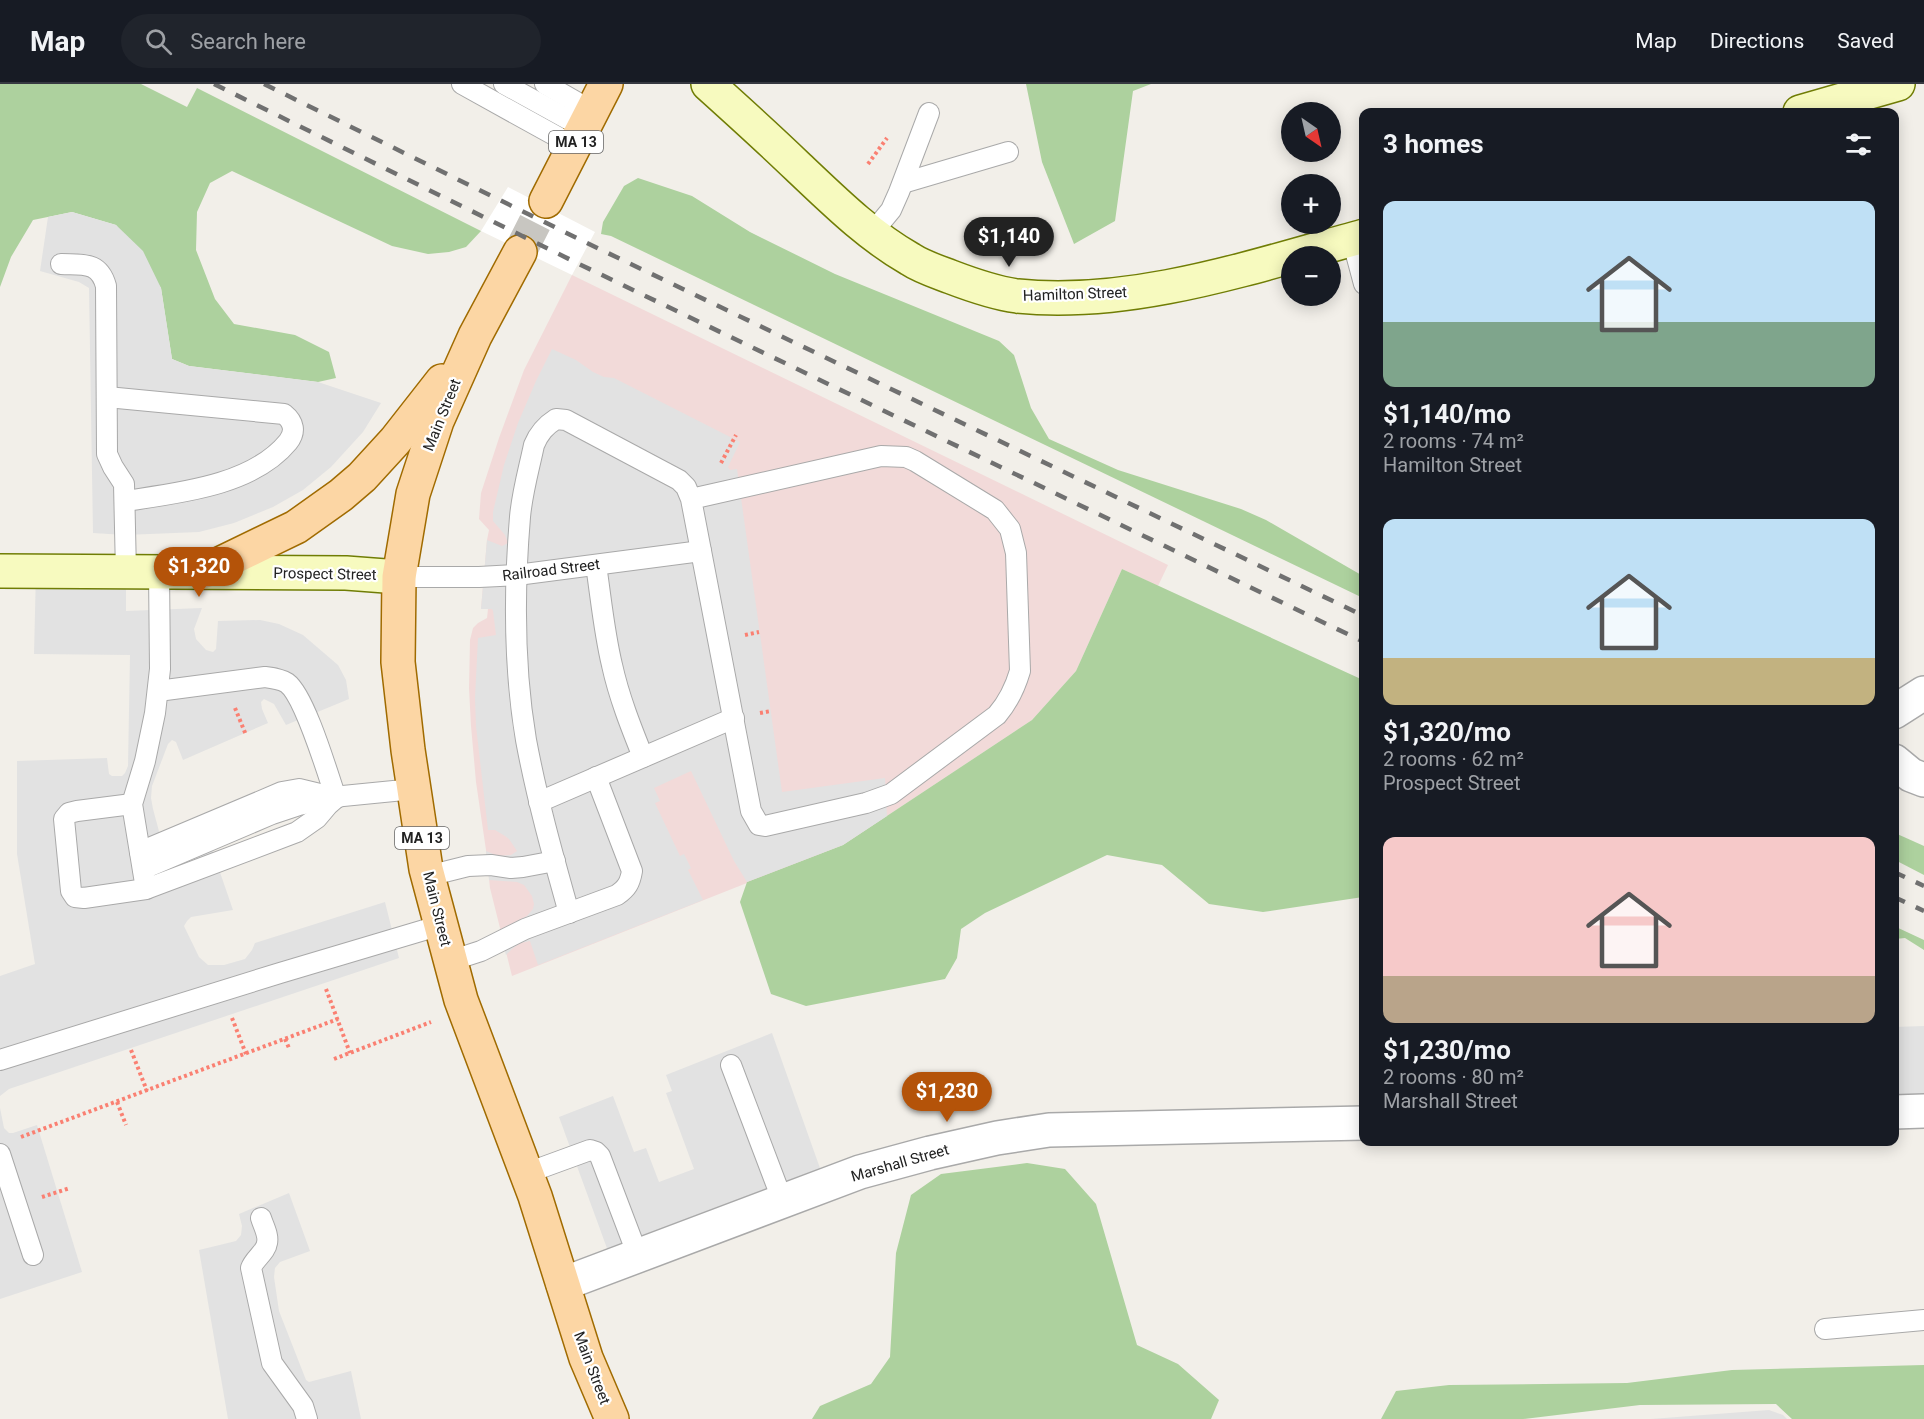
<!DOCTYPE html>
<meta charset="utf-8">
<style>
:root{--surface:#171b24;--page:#20242c;--text:#f1f3f6;--muted:#9ea1a6;--line:#363941;--accent:#b45309}
body{margin:0;font-family:Roboto,sans-serif;background:var(--page);color:var(--text);height:100vh;display:flex;flex-direction:column;font-size:22px;white-space:nowrap}
*{box-sizing:border-box;margin:0}
p{font-size:20px;color:var(--muted)}
.icon{flex:none;width:33px;height:33px;fill:none;stroke:currentColor;stroke-width:2;stroke-linecap:round;stroke-linejoin:round}
.map{position:relative;flex:1;overflow:hidden}
.panel{position:absolute;left:1359px;top:24px;width:540px;height:1038px;display:flex;flex-direction:column;background:var(--surface);border-radius:12px;box-shadow:0 3px 15px #0003}
.panel>*{flex:none}
.needle{width:39px;rotate:146deg}
.fabs{position:absolute;left:1281px;top:18px;display:grid;gap:12px}
.fabs a{display:grid;place-items:center;width:60px;height:60px;border-radius:50%;background:var(--surface);box-shadow:0 3px 15px #0003;font-size:30px}
.price{position:absolute;translate:-50% -51px;padding:0 14px;border-radius:21px;background:var(--accent);color:#fff;font-size:20px;line-height:39px;filter:drop-shadow(0 2px 3px #0008)}
.price::after{content:'';position:absolute;left:50%;top:36px;width:18px;height:14px;margin-left:-9px;background:inherit;clip-path:polygon(0 0,100% 0,50% 100%)}
.price.active{background:#222;color:#fff}
ul{padding:0;list-style:none}
li{display:grid;align-content:center;gap:12px;height:318px;padding:0 24px}
li span{display:grid;place-items:center;height:186px;border-radius:12px;color:#555}
li>.icon{margin-inline-start:auto}
span .icon{width:108px;height:108px;fill:#fffc;stroke-width:1}
li b{font-size:26px}
h2{display:flex;justify-content:space-between;align-items:center;height:72px;padding:0 24px;font-size:26px}
header{display:flex;align-items:center;gap:36px;box-sizing:border-box;height:84px;padding:0 30px;background:var(--surface);border-bottom:2px solid var(--line)}
header strong{font-size:28px}
nav{display:flex;gap:33px;margin-inline-start:auto;font-size:21px}
.search{width:420px;height:54px;background:var(--page);display:flex;align-items:center;gap:15px;box-sizing:border-box;padding:0 21px;border-radius:33px;color:var(--muted);font-size:22px}
.map>svg:first-child{display:block}
</style>
<header>
<strong>Map</strong>
<div class="search"><svg class="icon" aria-label="search" viewBox="0 0 24 24"><circle cx="10" cy="10" r="6"/><path d="M15 15l6 6"/></svg>Search here</div>
<nav><a>Map</a><a>Directions</a><a>Saved</a></nav>
</header>
<div class="map">
<svg width="1924" height="1335" viewBox="0 0 1924 1335">
<rect width="100%" height="100%" fill="#f2efe9"/>
<!-- commercial -->
<path fill="#f2dad9" d="M572,191L1168,481L1158,502L1122,485L1076,587L1032,636L843,761L512,892L490,804L486,766L476,698L471,642L469,604L470,556L473,544L478,539L487,534L488,525H481L487,456L489,446L479,435L481,409L499,354L524,286Z"/>
<!-- forest -->
<g fill="#add19e">
<path d="M0,0H141L187,23L197,4L481,147L466,163L449,168L428,170L392,162L232,87L210,99L197,128L196,166L215,215L234,240L295,251L329,268L336,294L318,298L189,282L172,275L161,204L116,141L72,128L33,136L11,173L0,203Z"/>
<path d="M1026,0H1151L1133,7L1115,137L1074,160L1042,78Z"/>
<path d="M638,94L692,112L750,148L835,190L999,257L1014,271L1031,324L1049,355L1118,386L1241,425L1266,436L1363,492V514L611,152L601,150L603,138L624,102Z"/>
<path d="M1122,485L1363,596V813L1263,828L1209,820L1162,781L1107,771L985,829L961,845L957,874L945,895L806,922L771,910L740,818L747,798L843,761L1032,636L1076,587Z"/>
<path d="M1895,749L1924,762V791L1895,776Z"/>
<path d="M1894,842L1924,856V866L1905,854L1895,855Z"/>
<path d="M1027,1079L1065,1085L1096,1120L1137,1261L1178,1280L1219,1316L1211,1335H812L820,1322L871,1300L890,1273L896,1169L911,1111L941,1090Z"/>
<path d="M1924,1281V1335H1792L1776,1320L1640,1321L1523,1335H1381L1396,1307L1449,1301L1627,1299L1732,1286Z"/>
</g>
<!-- parking -->
<g fill="#e2e2e2">
<path d="M72,128L116,141L143,167L161,204L172,275L189,282L318,298L381,319L363,348L331,383L303,406L273,423L234,439L199,448L125,451L93,449L89,204L79,198L40,187L48,133Z"/>
<path d="M552,265L576,276L593,288L604,293L614,294L740,358L728,383L730,386L737,385L782,708L885,694L887,732L843,761L747,798L734,777L691,687L654,704L660,717L655,719L680,772L684,770L691,784L688,786L703,816L538,881L530,857L520,859L512,865L506,871L499,846L527,832L533,825L534,820L532,812L524,801L517,798L489,796L486,767L498,772L511,771L517,767L509,755L505,752L495,746H488L476,642L475,614L478,554L496,551L493,527L492,525H481L487,456L502,462L508,459L505,451L493,437V428L504,381L518,339L536,297Z"/>
<path d="M36,487L126,488V527L202,524L194,545L196,555L206,566L213,568L216,565L218,537L260,536L279,540L303,551L338,581L346,596L349,615L286,641L274,620L264,615L261,618L262,625L268,639L183,676L176,658L172,656L168,660L152,702L151,714L153,725L160,751L204,742L233,826L191,833L187,837L184,842L199,873L208,881H224L245,875L252,866L255,859L385,818L399,874L9,1005L0,1012V892L35,880L17,770V677L107,674L109,690L112,692H122L125,689L128,682L130,571L34,570Z"/>
<path d="M1924,942V1027L1895,1028L1894,943Z"/>
<path d="M772,949L821,1087L608,1167L559,1033L613,1012L634,1068L646,1064L659,1098L694,1085L666,1009L672,1007L666,991Z"/>
<path d="M0,1024L4,1044L9,1049H13L37,1041L82,1188L0,1215Z"/>
<path d="M289,1109L310,1167L280,1178L275,1184L274,1193L279,1227L306,1296L309,1298L351,1287L361,1335H228L199,1166L236,1157L241,1151L242,1142L239,1130Z"/>
<path d="M1769,1326L1783,1331L1787,1335H1651Z"/>
</g>
<!-- pier -->
<path fill="#fff" d="M508,103L595,148L572,191L481,147Z"/>
<g fill="none" stroke-linecap="round" stroke-linejoin="round">
<!-- primary-tunnel -->
<path stroke="#c8c6c1" stroke-width="33" stroke-dasharray="33 16" stroke-linecap="butt" d="M520,168L546,117"/>
<defs>
<g id="lane">
<path d="M462,0L574,62"/>
<path d="M504,0L584,44"/>
<path d="M545,0L592,27"/>
<path d="M903,99L1008,68"/>
<path d="M872,149L891,126L899,108L929,29"/>
<path d="M1352,155L1364,200"/>
<path d="M61,180C83,181 99,177 106,202L107,370L113,383L124,400L126,488"/>
<path d="M107,313L284,330C294,338 296,348 288,358C252,402 177,409 125,417"/>
<path d="M596,481C601,514 604,548 612,581C619,613 631,643 643,673"/>
<path d="M399,493H479L517,491L701,467"/>
<path d="M158,607L265,593C273,594 281,595 287,599C305,612 328,691 336,714"/>
<path d="M539,718L734,634"/>
<path d="M132,720L77,727L69,729L64,735L71,807L75,813L84,814L146,805L297,748L317,734L328,721L336,714"/>
<path d="M140,768L282,708L299,705L328,712"/>
<path d="M143,785L272,730L299,721L343,712L414,705"/>
<path d="M428,792L468,782L491,781L511,784L523,783L555,777"/>
<path d="M146,805L132,720L145,677L155,629L160,585L159,488"/>
<path d="M569,829C553,772 537,715 526,656C514,585 514,505 520,433C522,409 529,385 534,361C539,349 545,342 556,335L566,336L679,396L686,403L691,415L751,727L759,741L765,742L866,719L891,710L997,631C1009,617 1015,604 1020,587L1016,469L1010,445L995,426L915,377L906,373L881,372L691,415"/>
<path d="M450,877L481,867L525,845L617,811C627,804 630,799 632,787L596,693"/>
<path d="M0,976L280,889L441,841"/>
<path d="M731,981L783,1118"/>
<path d="M0,1070L33,1171"/>
<path d="M527,1089L590,1066L596,1068L600,1072L638,1172"/>
<path d="M261,1134C263,1141 269,1151 267,1159C266,1168 254,1175 251,1184L272,1279L303,1322L307,1335"/>
<path d="M1825,1245L1924,1236"/>
</g>
<g id="street">
<path d="M1894,628L1924,609"/>
<path d="M1894,677L1911,691L1924,696"/>
<path d="M1894,1028L1924,1027"/>
<path d="M563,1200L860,1088L930,1069L997,1054L1049,1046L1364,1039"/>
</g>
<g id="secondary">
<path d="M708,0C738,27 769,55 798,83C833,116 868,151 910,175C922,183 938,188 951,193C972,201 995,209 1017,212C1132,224 1254,182 1364,152"/>
<path d="M1800,28L1898,0"/>
<path d="M0,487L346,489L399,493"/>
</g>
<g id="primary">
<path d="M546,117L606,0"/>
<path d="M520,168L475,252L437,337L413,410L399,493L398,578L408,666L426,785L461,916L535,1112L586,1274L612,1335"/>
<path d="M203,488L296,443L341,411L362,393L395,357L442,297"/>
</g>
</defs>
<!-- lane casing -->
<use href="#lane" stroke="#a9a9a9" stroke-width="22"/>
<!-- street casing -->
<use href="#street" stroke="#a9a9a9" stroke-width="36"/>
<!-- secondary casing -->
<use href="#secondary" stroke="#707d05" stroke-width="36"/>
<!-- primary casing -->
<use href="#primary" stroke="#a06b00" stroke-width="36"/>
<!-- path -->
<g stroke="#fa8072" stroke-width="4" stroke-dasharray="3 3" stroke-linecap="butt">
<path d="M868,80L887,54"/>
<path d="M721,379L736,351"/>
<path d="M745,551L759,548"/>
<path d="M235,624L246,651"/>
<path d="M760,629L771,627"/>
<path d="M326,905L350,969"/>
<path d="M232,934L246,970"/>
<path d="M285,955L289,964"/>
<path d="M131,966L147,1007"/>
<path d="M334,975L431,938"/>
<path d="M117,1018L126,1041"/>
<path d="M21,1053L338,935"/>
<path d="M42,1113L70,1104"/>
</g>
<!-- lane -->
<use href="#lane" stroke="#fff" stroke-width="20"/>
<!-- street -->
<use href="#street" stroke="#fff" stroke-width="33"/>
<!-- secondary -->
<use href="#secondary" stroke="#f7fabf" stroke-width="33"/>
<!-- primary -->
<use href="#primary" stroke="#fcd6a4" stroke-width="33"/>
<!-- rail -->
<g stroke="#707070" stroke-width="4.5" stroke-dasharray="12 12" stroke-linecap="butt">
<path d="M214,0L577,179L1364,558"/>
<path d="M264,0L587,159L1364,532"/>
<path d="M1894,788L1924,802"/>
<path d="M1894,813L1924,827"/>
</g>
</g>
<g text-anchor="middle" stroke-width="4.5" stroke-linejoin="round" paint-order="stroke">
<!-- shield labels -->
<g fill="#fff" stroke="#646464" stroke-width="1.5">
<rect x="549" y="47" width="54" height="22" rx="4.5"/>
<rect x="395" y="743" width="54" height="22" rx="4.5"/>
</g>
<g font-size="14" font-weight="bold" fill="#222">
<text x="576" y="63">MA 13</text>
<text x="422" y="759">MA 13</text>
</g>
<!-- street labels -->
<g font-size="15" fill="#222" stroke="#fff">
<text transform="translate(1075 210) rotate(-2)" y="5">Hamilton Street</text>
<text transform="translate(442 331) rotate(-68)" y="5">Main Street</text>
<text transform="translate(551 486) rotate(-7)" y="5">Railroad Street</text>
<text transform="translate(325 490) rotate(1)" y="5">Prospect Street</text>
<text transform="translate(437 825) rotate(76)" y="5">Main Street</text>
<text transform="translate(900 1079) rotate(-16)" y="5">Marshall Street</text>
<text transform="translate(592 1284) rotate(69)" y="5">Main Street</text>
</g>
</g>
</svg>
<div class="fabs">
<a><svg class="needle" viewBox="-14 -14 28 28"><path d="M0-13l5 13h-10z" fill="#e53935"/><path d="M0 13l5-13h-10z" fill="#9ea1a6"/></svg></a>
<a>+</a>
<a>−</a>
</div>
<b class="price active" style="left:1009px;top:184px">$1,140</b>
<b class="price" style="left:199px;top:514px">$1,320</b>
<b class="price" style="left:947px;top:1039px">$1,230</b>
<section class="panel">
<h2>3 homes<svg class="icon" aria-label="filters" viewBox="0 0 24 24"><path d="M4 7h16M4 17h16"/><circle cx="9" cy="7" r="2"/><circle cx="15" cy="17" r="2"/></svg></h2>
<ul>
<li><span style="background:linear-gradient(#bfe0f5 65%,#7fa58c 0)"><svg class="icon" aria-label="home" viewBox="0 0 24 24"><path d="M3 11l9-7 9 7M6 9v11h12V9"/></svg></span><div><b>$1,140/mo</b><p>2 rooms · 74 m²</p><p>Hamilton Street</p></div></li>
<li><span style="background:linear-gradient(#bfe0f5 75%,#c2b280 0)"><svg class="icon" aria-label="home" viewBox="0 0 24 24"><path d="M3 11l9-7 9 7M6 9v11h12V9"/></svg></span><div><b>$1,320/mo</b><p>2 rooms · 62 m²</p><p>Prospect Street</p></div></li>
<li><span style="background:linear-gradient(#f6c9c9 75%,#b9a48a 0)"><svg class="icon" aria-label="home" viewBox="0 0 24 24"><path d="M3 11l9-7 9 7M6 9v11h12V9"/></svg></span><div><b>$1,230/mo</b><p>2 rooms · 80 m²</p><p>Marshall Street</p></div></li>
</ul>
</section>
</div>
